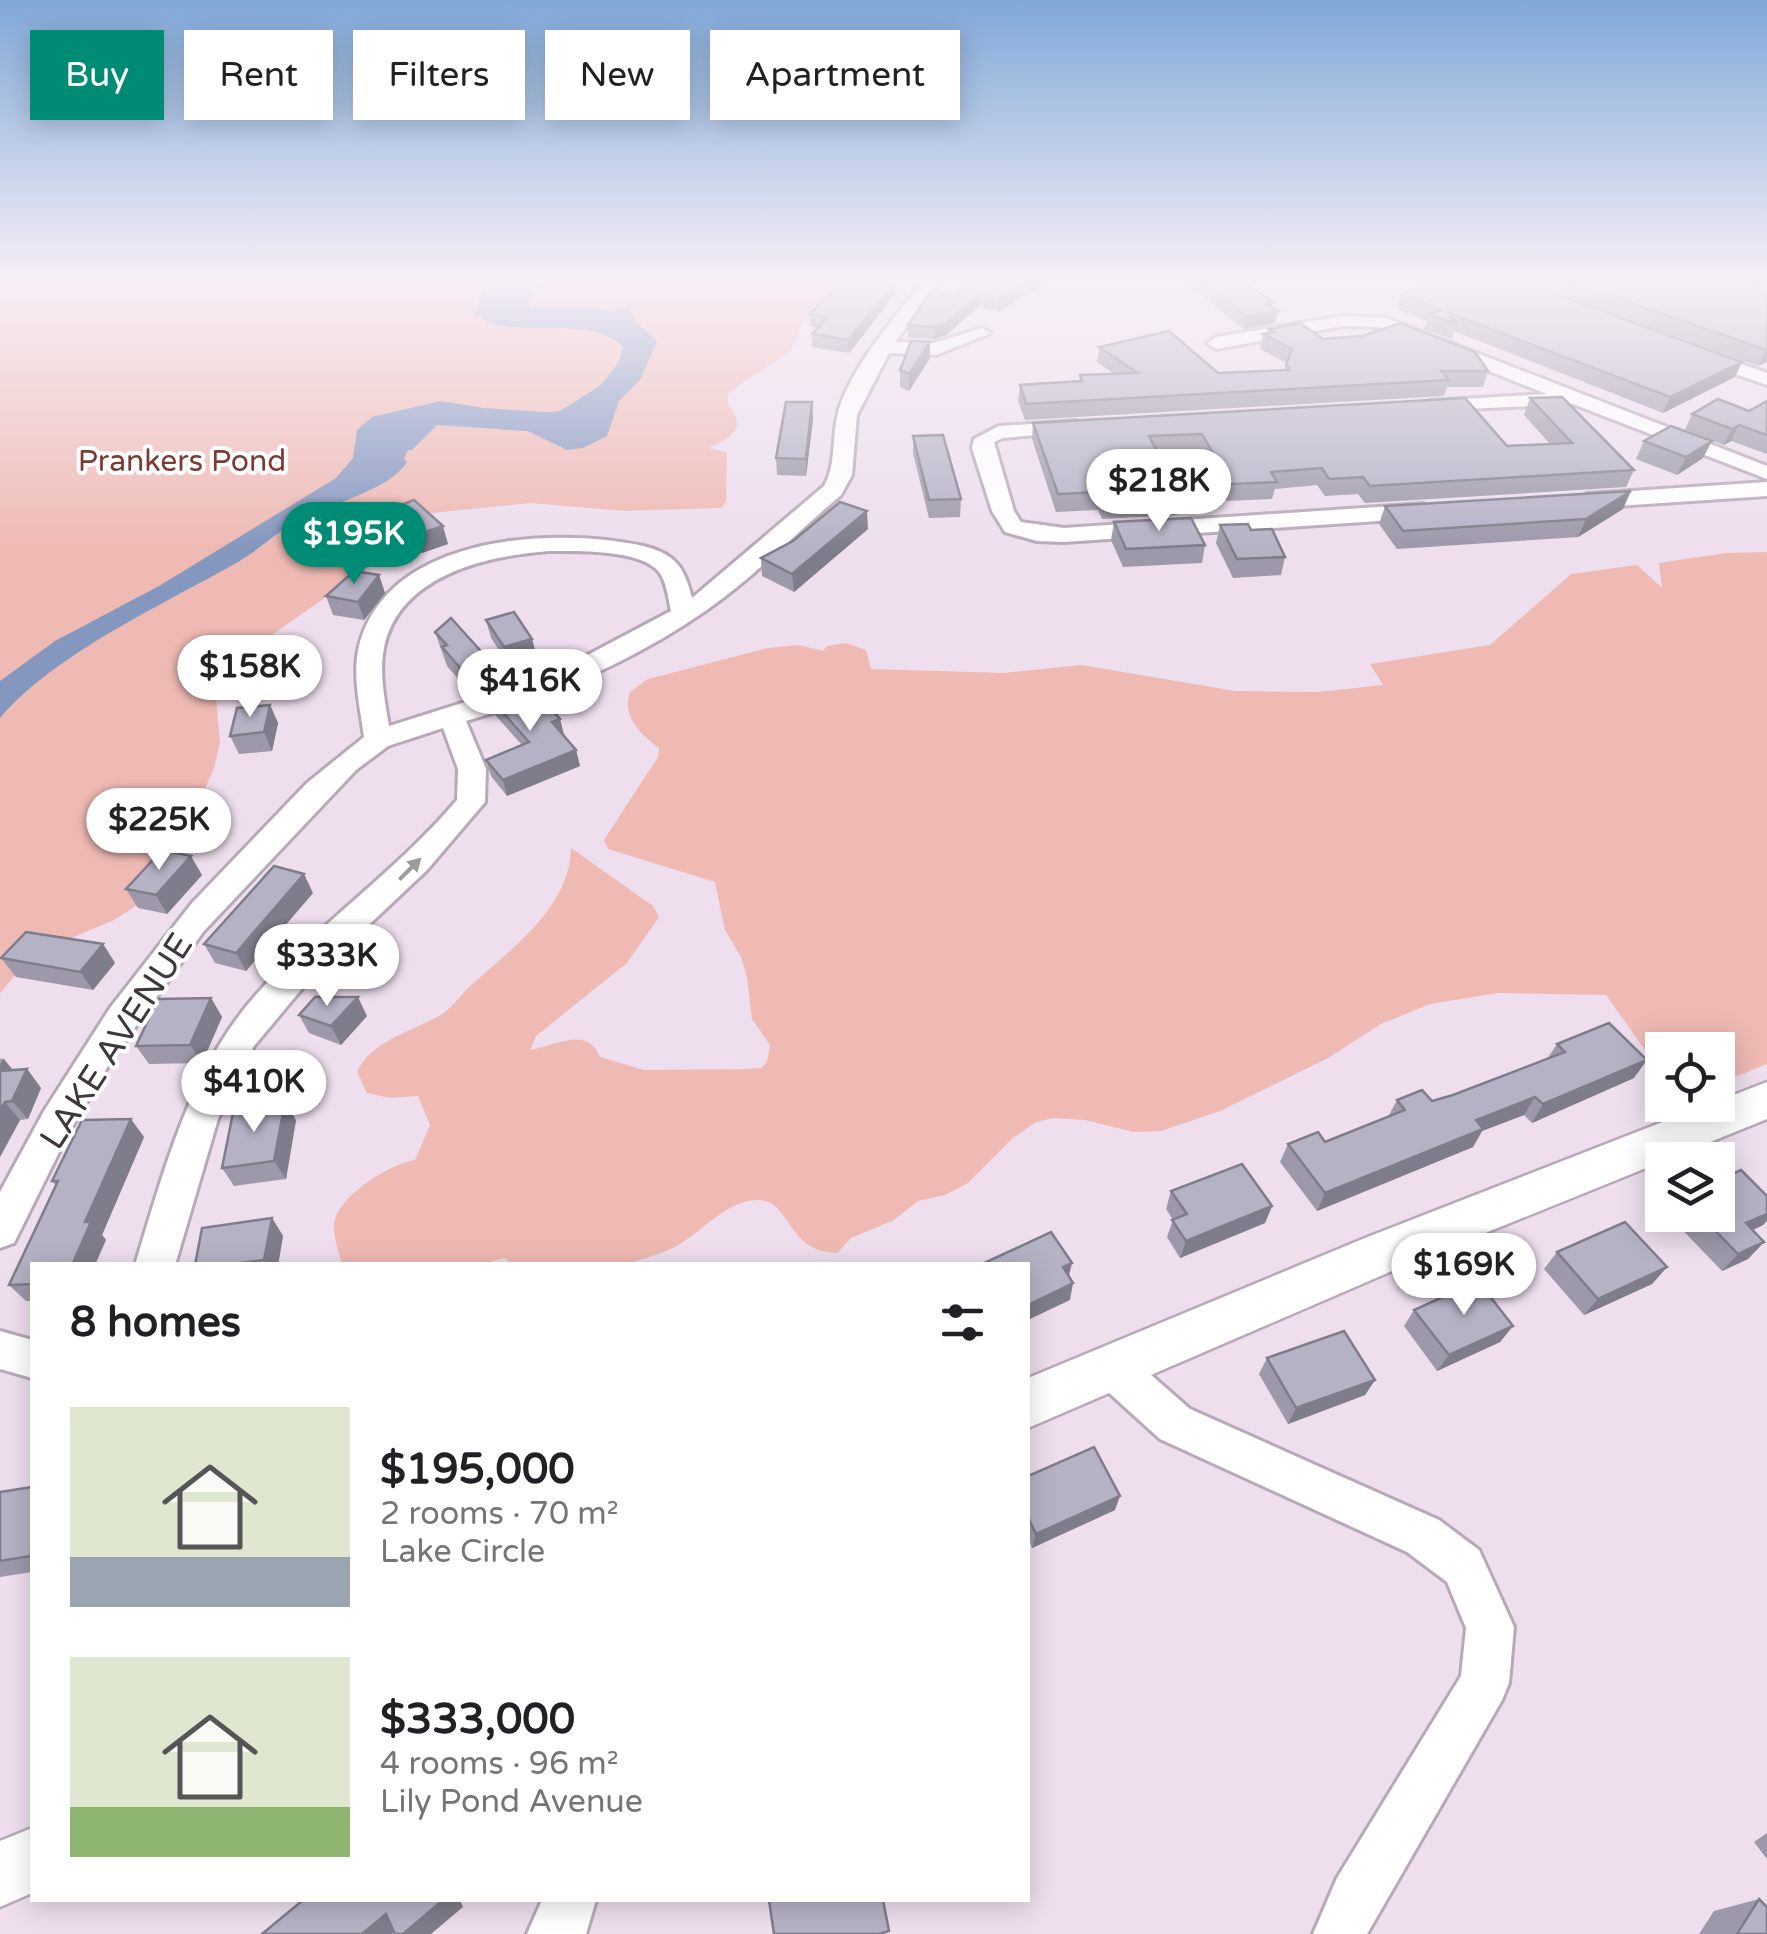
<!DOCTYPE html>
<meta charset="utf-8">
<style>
:root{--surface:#fff;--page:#f6f6f6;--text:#202124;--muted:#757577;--accent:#008c74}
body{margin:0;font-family:"Varela Round",sans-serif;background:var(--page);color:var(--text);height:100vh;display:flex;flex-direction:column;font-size:38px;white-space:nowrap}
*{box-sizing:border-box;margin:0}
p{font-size:32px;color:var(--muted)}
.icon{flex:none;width:55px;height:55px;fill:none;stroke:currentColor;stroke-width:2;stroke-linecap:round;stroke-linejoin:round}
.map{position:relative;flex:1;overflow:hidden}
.panel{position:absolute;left:30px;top:1262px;width:1000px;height:640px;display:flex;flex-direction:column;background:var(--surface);border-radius:0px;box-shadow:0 5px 25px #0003}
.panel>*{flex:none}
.guide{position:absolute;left:30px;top:30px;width:1000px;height:90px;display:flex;gap:20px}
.tools{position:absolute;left:1645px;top:1032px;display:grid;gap:20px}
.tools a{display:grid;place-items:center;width:90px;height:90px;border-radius:0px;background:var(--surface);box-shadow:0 5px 25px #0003;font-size:50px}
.price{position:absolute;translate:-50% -85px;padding:0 22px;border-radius:35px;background:#fff;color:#222;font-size:32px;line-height:65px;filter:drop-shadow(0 2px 5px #0008)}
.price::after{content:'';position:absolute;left:50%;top:60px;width:30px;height:22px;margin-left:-15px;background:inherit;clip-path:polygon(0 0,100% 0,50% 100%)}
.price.current{background:var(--accent);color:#fff}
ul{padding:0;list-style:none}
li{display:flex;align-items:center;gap:30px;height:250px;padding:0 40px}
li span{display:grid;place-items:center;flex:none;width:280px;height:200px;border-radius:0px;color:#555}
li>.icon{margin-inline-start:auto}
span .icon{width:120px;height:120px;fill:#fffc;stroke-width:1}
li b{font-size:42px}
h2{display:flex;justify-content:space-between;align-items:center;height:120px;padding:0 40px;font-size:42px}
.pill{padding:0 35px;border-radius:0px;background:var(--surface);box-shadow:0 5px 25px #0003;font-size:35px;line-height:90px}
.pill.current{background:var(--accent);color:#fff}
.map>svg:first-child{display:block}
</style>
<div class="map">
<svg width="1767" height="1934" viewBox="0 0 1767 1934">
<rect width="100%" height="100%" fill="#eedeee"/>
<!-- green -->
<g fill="#efbab4">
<path d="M0,278H514L537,284L634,278H846L804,322L791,351L728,393V405C748,428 731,438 709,448L727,452L726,502L721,508L624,511L531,503L432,513L396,507L357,516L354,530L375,546L376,555L369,567L273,634L217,662L214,676L220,742L214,768L197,807L170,837L153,895L114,920L33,954L0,993Z"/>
<path d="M1767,552V1064L1718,1084V1050H1662V1074L1606,995L1498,993L1430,1004L1381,1024L1328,1058L1220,1111L1161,1131L1134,1132L1085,1120L1053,1118L1036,1122L1013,1138L968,1183L945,1195L918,1201L894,1220L851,1238L837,1253C787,1252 791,1202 760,1200C730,1198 703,1230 680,1244C667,1252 646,1258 630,1263C602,1272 547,1265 515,1265L504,1258L480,1265H342C339,1253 334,1239 334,1226C335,1197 390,1164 415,1160L430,1125L418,1096L390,1098L367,1093L357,1072C371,1041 412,1031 439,1016C450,1010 459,997 467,989C507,952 571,908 571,848L653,906L659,917L627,963L536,1036L530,1050C556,1046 587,1025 600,1057L644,1070L747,1069L761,1068L767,1062L770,1045L752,1019L747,977L741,957L725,930L715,882L608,849L604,840L658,757L659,748C640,733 622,718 630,692L648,679L768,648L799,645L823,651L827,646L846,643L866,650L871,669L1004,673L1081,665L1235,691L1318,692L1383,685L1370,664L1490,645L1571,574L1637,565L1662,588L1659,563L1726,553Z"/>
</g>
<!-- water -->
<path fill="#8497bf" d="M489,278H517L501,298L504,307C530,328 598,317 630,306L634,321L657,341L640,380L619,401L607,436L583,448L567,450L528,431L496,429L479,418L457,417L427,422L417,430L404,459L407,462C390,490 332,503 301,519C279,530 260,549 238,562C164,604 54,654 0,718V681L55,641L159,586L336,478L353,458L357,430L372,417L440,401L527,415L560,411L601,385L619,362L623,347C597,319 537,332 501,326C490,324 485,319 474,315Z"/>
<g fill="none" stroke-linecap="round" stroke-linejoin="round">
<!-- river -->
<g fill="#8497bf" fill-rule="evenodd">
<path d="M508,278H536L529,307C562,309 619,301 642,330L637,336L627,339L603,328L503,321L499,315Z"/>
<path d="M429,405L546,412L558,415L562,422L558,429L546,432L437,425L412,450H388L383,443C394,428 411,410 429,405Z"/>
</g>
<defs>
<g id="minor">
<path d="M927,278H945L895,342L934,343L982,328L991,333L936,355L889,353L857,415L852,475L841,495C797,532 755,576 708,609C634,661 551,696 466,721L486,769L485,802L427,870L305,985L254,1046L218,1119L175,1265H135C164,1171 189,1071 255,996C317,925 396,872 457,800L458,769L443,728L388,746L356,770L203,932L111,1061L69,1132L14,1243L0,1248V1192L44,1111L110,1008L192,903L307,783L364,737C360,707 352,676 359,646C385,545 521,531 606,540C627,543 654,545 671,558C684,568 688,583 692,598L824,486C836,465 832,440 837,417C846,373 898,312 927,278ZM549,551C576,551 641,549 659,572C667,582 668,599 671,611L548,676L389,726C385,701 379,674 384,648C399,575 486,556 549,551Z"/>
<path d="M1343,316L1387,318L1767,466V479L1573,404L1422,411L1419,407L1429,401L1547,394L1378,327L1343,326L1216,349L1207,343L1216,337Z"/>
<path d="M1696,348L1767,373V385L1689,358L1687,354Z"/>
<path d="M1076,421L1083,423V431L1003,438L994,442L1014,511L1021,522L1064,528L1423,504L1434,511L1423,518L1064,542L1037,541L1005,532L992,511L972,448L974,439L999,426Z"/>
<path d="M1767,482V496L1587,508L1576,501L1587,494Z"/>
<path d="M0,1331L32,1340V1378L0,1369Z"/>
<path d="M1111,1347L1126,1353L1190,1409L1439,1520L1479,1550L1514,1627L1509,1683L1502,1700L1367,1934H1313L1337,1878L1461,1676L1466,1628L1447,1582L1407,1552L1160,1439L1096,1381L1090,1367L1096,1353Z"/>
<path d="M542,1900H596L586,1934H527Z"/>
</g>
<g id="tertiary">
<path d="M1767,1082V1119L1399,1268L1028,1428V1378L1365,1238L1706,1105H1718V1101Z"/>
<path d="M32,1828V1893L0,1907V1841Z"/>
</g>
</defs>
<!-- minor casing -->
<use href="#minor" stroke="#b8a9b8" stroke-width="6"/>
<!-- tertiary casing -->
<use href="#tertiary" stroke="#b8a9b8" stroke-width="5"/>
<!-- minor -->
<use href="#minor" fill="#fff" fill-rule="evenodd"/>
<!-- tertiary -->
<use href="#tertiary" fill="#fff" fill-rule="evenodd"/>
</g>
<!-- wall -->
<g fill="#9d99aa">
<path d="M965,278H1055L998,312L979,306L946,335L934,339L908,338V325L956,296Z"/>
<path d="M1179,278H1230L1273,302L1272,307L1278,311L1275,323L1244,329Z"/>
<path d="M1420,278H1512L1735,377L1663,413L1454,331L1452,339L1424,329L1427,321L1397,309L1401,294L1432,283Z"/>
<path d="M1515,278H1731L1767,290V362L1758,366Z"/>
<path d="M1732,278H1767V290Z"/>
<path d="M896,281V293L849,353L812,347V334L818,328L810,326V314Z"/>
<path d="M1269,329L1488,371L1483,387H1447L1444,396L1025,420L1018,401L1020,385L1079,381L1080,375L1114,374L1097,362L1099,347L1218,373L1284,370L1286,363L1260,349L1263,334L1268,333Z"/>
<path d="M930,358L909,391L900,387V370Z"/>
<path d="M1530,398L1634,470L1626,487L1365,503L1358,494L1325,496L1317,485L1275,489L1272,499L1227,501L1199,451L1157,453L1180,497L1177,515L1102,519L1098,510L1056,512L1032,439L1033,423L1507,446L1550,444L1524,415Z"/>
<path d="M1767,401V454L1731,441L1724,445L1685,430L1692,414L1749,411Z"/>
<path d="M812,402L813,419L806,476L777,475L776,458Z"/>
<path d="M913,436L961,499L960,517L929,518L913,453Z"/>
<path d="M1644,441L1703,458L1677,475L1636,459Z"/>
<path d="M1385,506L1623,509L1578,537L1397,549L1379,524Z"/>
<path d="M388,510L448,544L422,553L393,528Z"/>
<path d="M1114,522L1205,545L1202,563L1123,567L1111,540Z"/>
<path d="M1220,525L1251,530L1285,557L1281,575L1233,578L1216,543Z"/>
<path d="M868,529L794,592L762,576L761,558Z"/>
<path d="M379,575L385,593L364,620L333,615L326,596Z"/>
<path d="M486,620L532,639L537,658L509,666L491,638Z"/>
<path d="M435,632L496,668L501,687L478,694L472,687L467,689L447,666Z"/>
<path d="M492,700L560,719L564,735L576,750L580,766L507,796L491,776L486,760L522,745L496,716Z"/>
<path d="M270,705L278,723L272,751L239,754L230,736Z"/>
<path d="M202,875L167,914L138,908L126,889Z"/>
<path d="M313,893L246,971L215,963L204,944Z"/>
<path d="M103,944L115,963L93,990L16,977L1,958Z"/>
<path d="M211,998L222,1017L202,1063L149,1064L136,1046Z"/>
<path d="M299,1015L367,1016L341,1045L309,1033Z"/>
<path d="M1557,1044L1634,1078L1532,1123L1524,1115L1482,1131L1473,1147L1317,1211L1280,1162L1288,1144L1325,1142L1388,1117L1397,1100L1432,1101L1453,1095L1547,1059Z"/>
<path d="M0,1058L13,1070L27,1069L41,1088L28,1119L20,1120L0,1157Z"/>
<path d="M296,1120L286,1179L234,1186L222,1168Z"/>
<path d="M144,1137L102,1235L106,1240L32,1265V1301H26L9,1285L56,1186L52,1181Z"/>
<path d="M1171,1191L1272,1206L1265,1223L1180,1258L1167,1237L1173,1220L1166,1209Z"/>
<path d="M1668,1215H1718L1763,1225L1753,1230L1764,1242L1748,1259L1722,1271Z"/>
<path d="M272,1218L283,1236L278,1265H195Z"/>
<path d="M1557,1252L1667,1267L1652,1284L1584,1315L1544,1269Z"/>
<path d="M1414,1310L1513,1326L1500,1342L1437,1371L1404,1326Z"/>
<path d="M1267,1358L1375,1380L1365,1395L1288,1424L1259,1374Z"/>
<path d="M1028,1476L1115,1510L1032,1548L1028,1537Z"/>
<path d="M32,1487V1572L0,1577V1492Z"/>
<path d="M1767,1833V1859L1754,1842Z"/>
<path d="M1759,1899L1767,1934H1699L1714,1911Z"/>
</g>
<!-- shaded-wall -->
<g fill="#7f7d8b">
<path d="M1035,278H1055L998,312V299Z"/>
<path d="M896,281V293L849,353L848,340Z"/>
<path d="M980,294L979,306L946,335L934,339V327Z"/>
<path d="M1273,302L1270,313L1278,311L1275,323L1244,329L1246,316L1266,304Z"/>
<path d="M930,342V358L909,391V374Z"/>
<path d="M1767,350L1766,362L1758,366L1766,351Z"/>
<path d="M1742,362L1735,377L1663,413L1670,397Z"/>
<path d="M812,402L813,419L806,476V459Z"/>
<path d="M1739,425L1731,441L1724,445L1732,429Z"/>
<path d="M1712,441L1703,458L1677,475L1686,457Z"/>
<path d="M1631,491L1623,509L1578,537L1586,519Z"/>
<path d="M867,511L868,529L794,592L792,574Z"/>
<path d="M443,526L448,544L422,553L416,535Z"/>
<path d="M379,575L385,593L364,620L358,602Z"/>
<path d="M532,639L537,658L509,666L504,647Z"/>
<path d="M496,668L501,687L478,694L473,675Z"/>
<path d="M467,669L472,687L467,689L462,670Z"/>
<path d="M270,705L278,723L272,751L264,732Z"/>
<path d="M560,719L564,735L552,722Z"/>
<path d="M576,750L580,766L507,796L503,780Z"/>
<path d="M191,856L202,875L167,914L156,895Z"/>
<path d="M304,874L313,893L246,971L236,953Z"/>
<path d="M103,944L115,963L93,990L80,972Z"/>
<path d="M358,997L367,1016L341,1045L331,1026Z"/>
<path d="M211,998L222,1017L202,1063L190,1045Z"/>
<path d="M3,1058L18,1076L0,1075V1065Z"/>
<path d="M1647,1060L1634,1078L1532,1123L1543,1104Z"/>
<path d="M27,1069L41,1088L28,1119L12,1101Z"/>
<path d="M1535,1097L1524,1115L1482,1131L1473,1147L1317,1211L1325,1193L1476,1120Z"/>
<path d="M5,1102L20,1120L0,1157V1111Z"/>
<path d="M285,1102L296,1120L286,1179L274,1161Z"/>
<path d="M131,1119L144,1137L102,1235L106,1240L95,1265H72L85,1222Z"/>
<path d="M1272,1206L1265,1223L1180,1258L1186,1241Z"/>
<path d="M1767,1214V1221L1763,1225L1730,1241L1746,1223Z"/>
<path d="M272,1218L283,1236L278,1265H268L264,1260Z"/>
<path d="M1764,1242L1748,1259L1722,1271L1738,1254Z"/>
<path d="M1072,1263L1068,1280L1063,1267Z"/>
<path d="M1667,1267L1652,1284L1584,1315L1598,1299Z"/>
<path d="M1073,1283L1070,1300L1028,1320V1305Z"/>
<path d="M1513,1326L1500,1342L1437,1371L1449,1355Z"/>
<path d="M1375,1380L1365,1395L1288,1424L1296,1408Z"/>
<path d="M1120,1496L1115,1510L1032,1548L1036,1534Z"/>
<path d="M443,1900H460L463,1907L431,1934H403Z"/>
<path d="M386,1914L405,1922L392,1934H362Z"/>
</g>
<!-- building -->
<g fill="#b6b2c6" stroke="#7f7d8b" stroke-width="2.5">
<path d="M850,278H886L896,281L848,340L812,334L828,317L810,314L839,285Z"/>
<path d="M965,278H1035L998,299L980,294L947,323L934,327L908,325L932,290L956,296Z"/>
<path d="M1196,278H1230L1234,282H1242L1273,302L1266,304L1278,311L1246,316Z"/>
<path d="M1443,278H1512L1742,362L1670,397L1449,313L1456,324L1429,314L1441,310L1401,294Z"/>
<path d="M1560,278H1731L1767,290V350Z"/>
<path d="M1300,323L1323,339L1362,336L1400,323L1475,352L1488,371H1441L1449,380L1026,404L1020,385L1082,381L1080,375L1138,373L1099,347L1169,331L1218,373L1290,370L1286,364L1292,349L1263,334L1274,332L1269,329Z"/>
<path d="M911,341L930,342L909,374L900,370Z"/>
<path d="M1562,397L1634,470L1370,486L1363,477L1329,479L1322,468L1271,472L1277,482L1231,484L1202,434L1149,436L1180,497L1105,502L1101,492L1058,494L1033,423L1465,398L1507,446L1572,443L1530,398Z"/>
<path d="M1718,399L1749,411L1767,401V435L1739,425L1732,429L1692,414Z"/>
<path d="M786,402H812L806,459L776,458Z"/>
<path d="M1671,426L1712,441L1686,457L1644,441Z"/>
<path d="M943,435L961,499L929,500L913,436Z"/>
<path d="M1631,491L1586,519L1403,531L1385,506Z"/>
<path d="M414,500L443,526L416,535L388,510Z"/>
<path d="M840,502L867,511L792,574L761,558L793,541Z"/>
<path d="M1191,518L1205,545L1126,549L1114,522Z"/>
<path d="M1248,524L1251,530L1272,529L1285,557L1237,559L1220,525Z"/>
<path d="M354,571L379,575L358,602L326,596Z"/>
<path d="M514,612L532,639L504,647L486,620Z"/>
<path d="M451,618L496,668L473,675L467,669L462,670L442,647L447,645L435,632Z"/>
<path d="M532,688L560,719L552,722L576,750L503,780L486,760L529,742L492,700Z"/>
<path d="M270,705L264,732L230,736L237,708Z"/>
<path d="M162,850L191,856L156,895L126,889Z"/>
<path d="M274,866L304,874L236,953L204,944Z"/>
<path d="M26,932L103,944L80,972L1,958Z"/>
<path d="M315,997H358L331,1026L299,1015Z"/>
<path d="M211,998L190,1045L136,1046L158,999Z"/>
<path d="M1609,1023L1647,1060L1543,1104L1535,1097L1476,1120L1483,1129L1325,1193L1288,1144L1318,1132L1325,1142L1405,1110L1397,1100L1422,1090L1432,1101L1453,1095L1565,1052L1557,1044Z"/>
<path d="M27,1069L12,1101L5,1102L0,1111V1071Z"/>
<path d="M285,1102L274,1161L222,1168L234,1108Z"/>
<path d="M131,1119L85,1222H91L72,1265H32V1284L9,1285L58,1181H52L82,1120Z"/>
<path d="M1242,1164L1272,1206L1186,1241L1172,1220L1187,1214L1171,1191Z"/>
<path d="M1741,1170L1767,1196V1214L1746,1223L1764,1242L1738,1254L1700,1215H1718V1180Z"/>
<path d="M272,1218L264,1260L226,1265H195L202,1228Z"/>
<path d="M1625,1222L1667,1267L1598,1299L1557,1252Z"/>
<path d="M1051,1232L1072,1263L1063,1267L1073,1283L1028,1305V1265H980Z"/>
<path d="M1478,1281L1513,1326L1449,1355L1414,1310Z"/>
<path d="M1344,1331L1375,1380L1296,1408L1267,1358Z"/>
<path d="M1094,1447L1120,1496L1036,1534L1028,1517V1476Z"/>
<path d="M32,1487L31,1556L0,1561V1492Z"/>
<path d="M1759,1899L1767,1907V1934H1737Z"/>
<path d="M303,1900H443L403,1934H395L386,1914L362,1934H262Z"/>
<path d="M769,1900H883L889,1931L879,1934H774Z"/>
</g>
<!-- one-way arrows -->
<defs><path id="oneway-solid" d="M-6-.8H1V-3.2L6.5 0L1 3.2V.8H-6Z" transform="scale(2.5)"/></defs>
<use fill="#9e9b9e" href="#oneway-solid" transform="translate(410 869) rotate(-45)"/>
<!-- sky -->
<linearGradient id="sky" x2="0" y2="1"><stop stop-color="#80a8d8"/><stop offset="0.51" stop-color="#f7f0f7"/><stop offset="1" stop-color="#f7f0f7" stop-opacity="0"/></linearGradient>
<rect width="1767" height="549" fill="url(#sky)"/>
<g text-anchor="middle" stroke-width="8" stroke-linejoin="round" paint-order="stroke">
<!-- far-park labels -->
<g font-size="30" fill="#7c3a35" stroke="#fff">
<text x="182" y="471">Prankers Pond</text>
</g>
<!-- street labels -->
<g font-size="35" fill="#3e373e" stroke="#fff">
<text transform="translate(116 1041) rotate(-57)" y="12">LAKE AVENUE</text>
</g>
</g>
</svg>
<div class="tools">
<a><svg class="icon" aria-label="locate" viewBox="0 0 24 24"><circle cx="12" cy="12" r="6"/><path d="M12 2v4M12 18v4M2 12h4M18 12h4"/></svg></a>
<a><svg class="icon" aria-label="layers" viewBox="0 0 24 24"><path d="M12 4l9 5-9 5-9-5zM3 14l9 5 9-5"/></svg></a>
</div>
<b class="price" style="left:1159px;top:534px">$218K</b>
<b class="price current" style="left:354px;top:587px">$195K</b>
<b class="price" style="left:250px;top:720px">$158K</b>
<b class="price" style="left:530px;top:734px">$416K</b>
<b class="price" style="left:159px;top:873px">$225K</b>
<b class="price" style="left:327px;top:1009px">$333K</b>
<b class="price" style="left:254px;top:1135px">$410K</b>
<b class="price" style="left:1464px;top:1318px">$169K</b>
<div class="guide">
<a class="pill current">Buy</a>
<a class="pill">Rent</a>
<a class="pill">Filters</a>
<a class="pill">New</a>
<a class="pill">Apartment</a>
</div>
<section class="panel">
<h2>8 homes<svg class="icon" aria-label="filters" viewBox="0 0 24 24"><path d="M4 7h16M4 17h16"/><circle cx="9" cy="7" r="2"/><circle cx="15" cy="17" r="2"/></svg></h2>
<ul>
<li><span style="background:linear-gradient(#dfe7d0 75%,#9aa5b1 0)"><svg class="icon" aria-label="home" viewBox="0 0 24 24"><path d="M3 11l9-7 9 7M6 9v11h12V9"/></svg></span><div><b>$195,000</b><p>2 rooms · 70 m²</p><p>Lake Circle</p></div></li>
<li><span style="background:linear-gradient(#dfe7d0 75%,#8fb573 0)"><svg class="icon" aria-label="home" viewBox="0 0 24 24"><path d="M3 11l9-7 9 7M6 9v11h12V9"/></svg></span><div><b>$333,000</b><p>4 rooms · 96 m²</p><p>Lily Pond Avenue</p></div></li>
</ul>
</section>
</div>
